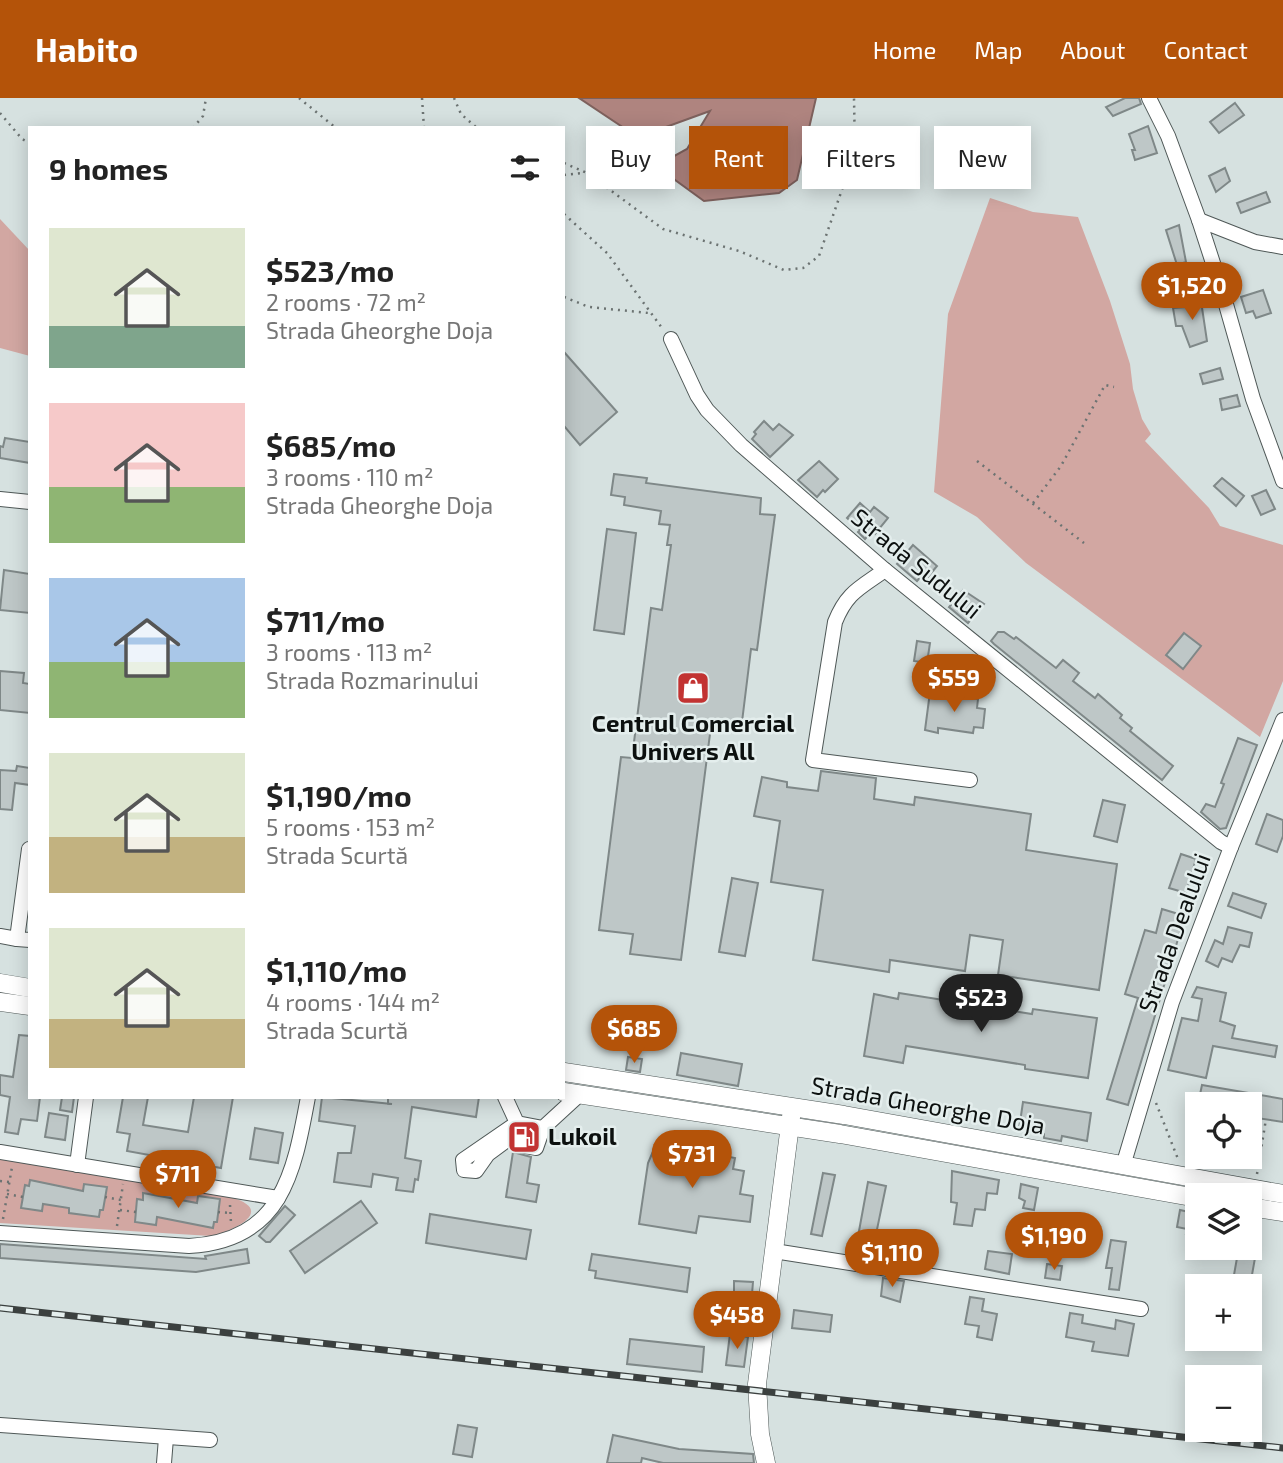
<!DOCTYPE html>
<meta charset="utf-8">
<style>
:root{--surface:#fff;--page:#f6f6f6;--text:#222;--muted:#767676;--accent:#b45309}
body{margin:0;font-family:"Exo 2",sans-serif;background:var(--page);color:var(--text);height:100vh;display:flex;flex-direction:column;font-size:26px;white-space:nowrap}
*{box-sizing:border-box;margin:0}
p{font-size:23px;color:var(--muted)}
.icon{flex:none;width:38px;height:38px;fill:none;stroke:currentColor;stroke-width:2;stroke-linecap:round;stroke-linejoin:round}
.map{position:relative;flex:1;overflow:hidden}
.sheet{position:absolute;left:28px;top:28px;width:537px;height:973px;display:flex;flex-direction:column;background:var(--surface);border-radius:0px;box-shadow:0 4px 18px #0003}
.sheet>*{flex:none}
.hud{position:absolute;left:586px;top:28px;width:592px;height:63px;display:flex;gap:14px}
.tools{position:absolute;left:1185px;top:994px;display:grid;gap:14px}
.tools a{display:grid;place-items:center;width:77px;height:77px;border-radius:0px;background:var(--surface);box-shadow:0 4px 18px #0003;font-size:35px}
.price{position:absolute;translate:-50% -60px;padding:0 16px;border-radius:24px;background:var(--accent);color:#fff;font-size:23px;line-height:46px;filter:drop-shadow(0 2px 4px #0008)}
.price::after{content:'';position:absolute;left:50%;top:42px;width:21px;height:16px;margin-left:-10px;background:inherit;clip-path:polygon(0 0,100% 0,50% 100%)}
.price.active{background:#222;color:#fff}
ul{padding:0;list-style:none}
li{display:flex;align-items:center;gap:21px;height:175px;padding:0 21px}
li span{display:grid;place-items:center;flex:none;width:196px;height:140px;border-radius:0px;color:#555}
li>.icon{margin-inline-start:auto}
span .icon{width:84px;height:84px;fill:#fffc;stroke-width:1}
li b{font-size:30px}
h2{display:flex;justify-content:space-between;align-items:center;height:84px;padding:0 21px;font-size:30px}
.chip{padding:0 24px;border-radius:0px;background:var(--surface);box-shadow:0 4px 18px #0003;font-size:24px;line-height:63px}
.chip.active{background:var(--accent);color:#fff}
header{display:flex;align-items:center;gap:42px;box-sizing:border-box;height:98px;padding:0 35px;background:var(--accent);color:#fff}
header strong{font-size:33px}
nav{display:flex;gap:38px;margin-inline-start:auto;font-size:24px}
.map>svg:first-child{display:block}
</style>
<header>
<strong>Habito</strong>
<nav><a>Home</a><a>Map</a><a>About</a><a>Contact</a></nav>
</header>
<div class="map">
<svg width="1283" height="1365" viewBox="0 0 1283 1365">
<rect width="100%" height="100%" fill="#d6e1e0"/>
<!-- green -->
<g fill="#d2a7a2">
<path d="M990,100L1033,114L1078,119L1110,203L1130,266L1133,291L1142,321L1151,336L1145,343L1209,410L1220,428L1283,447V583L1260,639L1026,465L977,419L934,394L948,216Z"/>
<path d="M0,121L30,153V258L0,250Z"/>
<path d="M0,1060L230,1099C277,1112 234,1133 211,1138L0,1125Z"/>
</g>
<!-- water -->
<path fill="#af847f" stroke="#7e615d" stroke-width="2" d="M579,0H816L797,82L779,95L704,103L656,68L687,51L710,13L666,29L627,32Z"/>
<!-- building -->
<g fill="#bec7c7" stroke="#7f8888" stroke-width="2">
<path d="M1125,0H1139L1141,6L1113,18L1106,9Z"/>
<path d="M1235,5L1244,17L1219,35L1210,24Z"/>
<path d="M1148,28L1157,55L1135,62L1132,52H1135L1129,36Z"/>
<path d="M1225,70L1230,83L1216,94L1209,78Z"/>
<path d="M1266,94L1270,104L1241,115L1237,105Z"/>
<path d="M1179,127L1186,164L1177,167L1166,132Z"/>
<path d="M1263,192L1271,215L1256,220L1253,213L1246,215L1241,199Z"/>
<path d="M1201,203L1207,243L1190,249L1182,228H1176L1173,210L1185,209V205Z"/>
<path d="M564,254L617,314L580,347L564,328Z"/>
<path d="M1220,270L1223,281L1203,286L1200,276Z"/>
<path d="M1237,297L1240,308L1222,312L1220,301Z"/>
<path d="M764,323L773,332L779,326L793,337L770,359L752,341L756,336L754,334Z"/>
<path d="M5,340L30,344V365L0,360V348L3,349Z"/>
<path d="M819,363L838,381L825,394L823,392L817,399L798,382Z"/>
<path d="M614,376L647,380L646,385L761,400L760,416L775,417L757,552L751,551L741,632L711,628L681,862L630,856L633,836L599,832L621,659L632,660L651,510L662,512L671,447H667L670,427L659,426L661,413L624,407L625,399L611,397Z"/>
<path d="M1222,380L1244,398L1236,408L1214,388Z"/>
<path d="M1266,392L1275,411L1261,417L1252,398Z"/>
<path d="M860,405L870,414L874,409L888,420L875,436L872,433L865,441L858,434L860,432L847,420Z"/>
<path d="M607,431L636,435L624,536L594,532Z"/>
<path d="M913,447L937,468L928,479L923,476L917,483L897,466Z"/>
<path d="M4,472L30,476V515L0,512Z"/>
<path d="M963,492L984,506L968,525L949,509Z"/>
<path d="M998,534H1004L1014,541L1016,539L1056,570L1063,562L1079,575L1073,583L1095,600L1098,596L1122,617L1120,620L1132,630L1130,633L1173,668L1162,682L994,546L991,543Z"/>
<path d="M1184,535L1201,548L1183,571L1166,557Z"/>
<path d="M917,543L930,545L927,565L914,563Z"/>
<path d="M0,573L24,575L23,585L30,586V615L0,612Z"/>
<path d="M930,594L978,601L977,610L985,611L983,630L974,629L973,635L938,630V635L925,632Z"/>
<path d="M1238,640L1257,647L1226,730L1220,731L1201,714L1206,706L1215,709L1224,686L1221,685Z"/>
<path d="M17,668L30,670V687L15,685L12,712L0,711V672L16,673Z"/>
<path d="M821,673L876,680L874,701L914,707L915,699L1031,716L1026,752L1117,766L1099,892L998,877L1003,842L970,837L965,873L890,862L889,874L813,862L823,792L771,784L780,723L754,718L762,679L787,684V689L818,693Z"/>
<path d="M1103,702L1125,707L1117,744L1094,738Z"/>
<path d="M1267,716L1283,722V738L1277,754L1256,746Z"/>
<path d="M1181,756L1196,761L1186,795L1169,790Z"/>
<path d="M732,780L758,785L745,858L719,854Z"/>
<path d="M1233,795L1266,806L1261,820L1228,808Z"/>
<path d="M1162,811L1185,818L1128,1007L1107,1001L1138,900L1125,896L1145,832L1156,835Z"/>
<path d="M1228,829L1252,835L1249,849L1240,847L1232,864L1222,860L1218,869L1206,863L1215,842L1223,846Z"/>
<path d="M1197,889L1226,895L1220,923L1235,928L1232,940L1277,948L1275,959L1213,948L1206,980L1168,972L1182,920L1198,923L1202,901L1192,899Z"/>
<path d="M899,895L1032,916L1033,911L1097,920L1088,980L1025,971V967L906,948L903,965L864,958L874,896L898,901Z"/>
<path d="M19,937L30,938V999H40L37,1023L21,1021L18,1036L5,1034L10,999L0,997V977L13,979Z"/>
<path d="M681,955L742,966L738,988L677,977Z"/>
<path d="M628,959L642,961L640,974L626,972Z"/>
<path d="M1202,987L1283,1001V1024L1250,1019V1006H1198Z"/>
<path d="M62,999H74L72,1014L60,1012Z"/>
<path d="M123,999H148L143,1027L188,1034L194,999H233L221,1070L127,1053L130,1036L117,1034Z"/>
<path d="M322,999L392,1006H388V999H479L476,1019L412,1009L405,1060L421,1063L418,1082L415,1081L413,1094L396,1092L398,1080L373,1076L371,1089L334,1084L338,1055H351L355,1028L319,1023Z"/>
<path d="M1023,1004L1091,1015L1087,1043L1062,1038L1061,1043L1044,1040V1036L1019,1031Z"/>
<path d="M49,1015L68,1018L65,1042L45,1039Z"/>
<path d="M255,1030L283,1035L278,1065L250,1061Z"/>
<path d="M682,1050L735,1060L733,1071L744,1073L740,1096L753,1098L750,1124L699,1118L696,1135L639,1126L648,1065L654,1051L682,1055Z"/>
<path d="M513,1054L531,1059L527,1085L539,1087L536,1104L506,1099Z"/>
<path d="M952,1073L999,1082L997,1096L987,1095L985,1112L975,1111L972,1128L954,1126L957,1105L951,1104Z"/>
<path d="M823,1075L835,1077L822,1138L811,1136Z"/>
<path d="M30,1082L83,1093L84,1086L107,1089L103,1112H100L99,1119L69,1115V1110L43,1106L42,1113L21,1110L25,1087L29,1088Z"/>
<path d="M868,1084L886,1088L874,1146L857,1144Z"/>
<path d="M1021,1086L1038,1090L1034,1112L1023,1110L1025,1103L1019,1100Z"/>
<path d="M143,1095L197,1105L198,1098L220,1101L217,1124H214L213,1130L157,1119L156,1127L135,1124L137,1101L143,1102Z"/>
<path d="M361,1103L377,1125L305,1175L290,1153Z"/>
<path d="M285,1108L295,1117L270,1144H266L259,1138Z"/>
<path d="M1189,1110L1197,1111V1137L1186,1136L1187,1131L1177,1129L1180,1112L1189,1114Z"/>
<path d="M430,1116L531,1132L526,1161L426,1145Z"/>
<path d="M1111,1142L1126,1144L1119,1192L1109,1191L1112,1170H1106Z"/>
<path d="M0,1146L206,1161L205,1158L247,1151L249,1165L196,1174L0,1160Z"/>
<path d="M1211,1150H1253L1251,1159L1255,1160L1250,1188H1232L1237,1160L1210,1156Z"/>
<path d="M988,1153L1012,1156L1009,1176L985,1171Z"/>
<path d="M592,1156L690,1170L687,1194L595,1180L596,1173L589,1172Z"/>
<path d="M1047,1166L1062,1168L1060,1182L1045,1180Z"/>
<path d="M883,1180L904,1183L900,1204L881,1198Z"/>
<path d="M734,1183L753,1184L752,1196L734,1195Z"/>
<path d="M970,1199L984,1201L982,1213L997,1216L992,1242L977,1239L979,1228L965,1226Z"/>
<path d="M794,1212L832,1217L830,1234L792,1230Z"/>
<path d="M1070,1215L1083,1217L1082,1225L1115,1231L1116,1222L1134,1226L1128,1258L1092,1253L1094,1244L1066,1239Z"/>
<path d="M730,1236L748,1239L744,1269L726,1267Z"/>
<path d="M630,1241L704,1249L702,1274L627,1266Z"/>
<path d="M458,1327L477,1330L472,1359L453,1356Z"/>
<path d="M613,1337L679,1351L753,1356L754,1365H663L642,1360L641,1365H607Z"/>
</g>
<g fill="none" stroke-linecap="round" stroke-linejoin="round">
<defs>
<g id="minor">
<path d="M1149,0L1168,38L1199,122L1223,196L1253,301L1283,383"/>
<path d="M1199,122L1255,144L1283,149"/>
<path d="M671,241L697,297L707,312L741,347L885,472L1221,744L1231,749"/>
<path d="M0,401L30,404"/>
<path d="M885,472C860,490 847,494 835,524L813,662L970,682"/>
<path d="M29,751L17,841L30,842"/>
<path d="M0,838L17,841"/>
<path d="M505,999L517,1025L543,1030L580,996"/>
<path d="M518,1034L488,1056L476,1073L464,1072L463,1062L517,1025L520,1047L536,1050L543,1030"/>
<path d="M0,1054L278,1100"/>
<path d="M77,1067L86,999"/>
<path d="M1123,1068L1172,904L1231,749L1283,622"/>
<path d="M0,1135L189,1148C282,1143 294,1075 308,999"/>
<path d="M774,1153L1141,1211"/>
<path d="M0,1327L210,1342"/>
<path d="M164,1365L166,1340"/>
</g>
<g id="major">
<path d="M0,885L30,890"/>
<path d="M0,904L30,908"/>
<path d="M564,974L844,1017L1283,1096"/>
<path d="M564,994L840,1036L1197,1100"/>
<path d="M1250,1109L1283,1114"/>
<path d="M766,1365L760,1336L757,1286L791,1019"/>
</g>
</defs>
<!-- minor casing -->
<use href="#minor" stroke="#4f5857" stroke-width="16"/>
<!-- major casing -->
<use href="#major" stroke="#4f5857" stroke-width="19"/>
<!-- path -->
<g stroke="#6c7372" stroke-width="2.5" stroke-dasharray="2 5" stroke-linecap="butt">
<path d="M299,0L336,30"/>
<path d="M422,0L424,30"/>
<path d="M454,0L461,16L477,30"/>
<path d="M0,15L22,41L30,45"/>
<path d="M193,30L203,18L206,0"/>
<path d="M564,65L587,75L663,131L739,153L784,172L803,170L819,158L855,54L854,0"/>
<path d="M564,77L583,75"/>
<path d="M564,116L607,155L662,230"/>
<path d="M564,199L589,209L649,215"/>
<path d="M977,363L1084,445"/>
<path d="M1033,405L1061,368L1105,287L1114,289"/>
<path d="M1156,1005L1178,1061"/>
<path d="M1210,1068L1212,1059"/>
<path d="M1257,1076L1266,1021"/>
<path d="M0,1083L10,1084"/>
<path d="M7,1096L23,1099"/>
<path d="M105,1099L121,1102"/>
<path d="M230,1107L231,1125"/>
<path d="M120,1112L136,1114"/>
<path d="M218,1114L230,1115"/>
<path d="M3,1121L12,1069"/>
<path d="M117,1128L123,1086"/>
</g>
<!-- minor -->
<use href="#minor" stroke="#fff" stroke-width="14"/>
<!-- major -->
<use href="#major" stroke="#fff" stroke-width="18"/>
<defs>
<path id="rail" d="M0,1210L1283,1350"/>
</defs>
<!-- rail casing -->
<use href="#rail" stroke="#3b403f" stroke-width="7"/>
<!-- rail -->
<use href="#rail" stroke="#e4eeed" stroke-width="4.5" stroke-dasharray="13" stroke-linecap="butt"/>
</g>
<!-- icons -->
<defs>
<symbol id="shop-square" viewBox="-11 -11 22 22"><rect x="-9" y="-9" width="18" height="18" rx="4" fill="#c23332" stroke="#e4eeed"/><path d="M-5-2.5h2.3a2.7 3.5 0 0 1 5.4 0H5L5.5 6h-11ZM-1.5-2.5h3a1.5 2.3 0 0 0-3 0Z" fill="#fff"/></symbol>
<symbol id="fuel-square" viewBox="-11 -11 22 22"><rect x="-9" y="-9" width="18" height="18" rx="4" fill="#c23332" stroke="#e4eeed"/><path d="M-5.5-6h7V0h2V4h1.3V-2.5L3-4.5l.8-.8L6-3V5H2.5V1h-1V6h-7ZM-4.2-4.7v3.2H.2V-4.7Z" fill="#fff"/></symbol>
</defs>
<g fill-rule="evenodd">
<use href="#shop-square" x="674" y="571" width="38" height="38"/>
<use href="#fuel-square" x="505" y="1020" width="38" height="38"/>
</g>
<g text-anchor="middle" stroke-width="5" stroke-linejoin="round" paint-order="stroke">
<!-- street labels -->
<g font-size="24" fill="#0c100f" stroke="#e4eeed">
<text transform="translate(916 466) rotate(39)" y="8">Strada Sudului</text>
<text transform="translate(1175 835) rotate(-70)" y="8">Strada Dealului</text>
<text transform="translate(928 1008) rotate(10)" y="8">Strada Gheorghe Doja</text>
</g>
<!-- poi labels -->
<g font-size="24" font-weight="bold" fill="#0c100f" stroke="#e4eeed">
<text x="693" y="634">Centrul Comercial<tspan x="693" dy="28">Univers All</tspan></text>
<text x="548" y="1047" text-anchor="start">Lukoil</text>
</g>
</g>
</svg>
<div class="tools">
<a><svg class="icon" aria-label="locate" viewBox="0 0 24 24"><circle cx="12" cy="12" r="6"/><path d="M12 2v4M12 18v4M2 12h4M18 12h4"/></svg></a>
<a><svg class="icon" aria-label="layers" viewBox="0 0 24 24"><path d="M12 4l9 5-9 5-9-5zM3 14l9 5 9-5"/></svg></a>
<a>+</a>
<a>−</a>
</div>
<b class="price" style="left:1192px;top:224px">$1,520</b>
<b class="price" style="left:954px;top:616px">$559</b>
<b class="price active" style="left:981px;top:936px">$523</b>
<b class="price" style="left:634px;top:967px">$685</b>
<b class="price" style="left:692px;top:1092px">$731</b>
<b class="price" style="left:178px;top:1112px">$711</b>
<b class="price" style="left:1054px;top:1174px">$1,190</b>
<b class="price" style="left:892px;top:1191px">$1,110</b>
<b class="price" style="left:737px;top:1253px">$458</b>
<div class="hud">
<a class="chip">Buy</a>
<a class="chip active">Rent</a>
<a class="chip">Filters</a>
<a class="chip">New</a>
</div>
<section class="sheet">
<h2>9 homes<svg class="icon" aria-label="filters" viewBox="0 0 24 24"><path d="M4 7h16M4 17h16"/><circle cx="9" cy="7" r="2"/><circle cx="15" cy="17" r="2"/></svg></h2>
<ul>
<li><span style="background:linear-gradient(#dfe7d0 70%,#7fa58c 0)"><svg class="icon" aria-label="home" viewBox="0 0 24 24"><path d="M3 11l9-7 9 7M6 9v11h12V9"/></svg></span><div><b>$523/mo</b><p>2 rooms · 72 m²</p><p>Strada Gheorghe Doja</p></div></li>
<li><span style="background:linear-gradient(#f6c9c9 60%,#8fb573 0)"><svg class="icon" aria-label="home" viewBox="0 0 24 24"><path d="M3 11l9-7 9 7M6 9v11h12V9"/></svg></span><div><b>$685/mo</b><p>3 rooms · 110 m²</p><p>Strada Gheorghe Doja</p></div></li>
<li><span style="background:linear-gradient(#a9c7e8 60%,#8fb573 0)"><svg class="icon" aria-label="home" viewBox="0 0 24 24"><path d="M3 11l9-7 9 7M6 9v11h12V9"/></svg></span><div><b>$711/mo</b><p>3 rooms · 113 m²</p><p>Strada Rozmarinului</p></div></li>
<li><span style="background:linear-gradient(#dfe7d0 60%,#c2b280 0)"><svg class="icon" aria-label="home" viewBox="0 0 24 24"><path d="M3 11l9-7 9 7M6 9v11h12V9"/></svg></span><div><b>$1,190/mo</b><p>5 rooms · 153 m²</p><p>Strada Scurtă</p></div></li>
<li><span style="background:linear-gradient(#dfe7d0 65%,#c2b280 0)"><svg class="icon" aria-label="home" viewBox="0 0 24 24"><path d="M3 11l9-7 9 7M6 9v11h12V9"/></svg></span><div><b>$1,110/mo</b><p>4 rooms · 144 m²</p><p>Strada Scurtă</p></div></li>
</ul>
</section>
</div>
